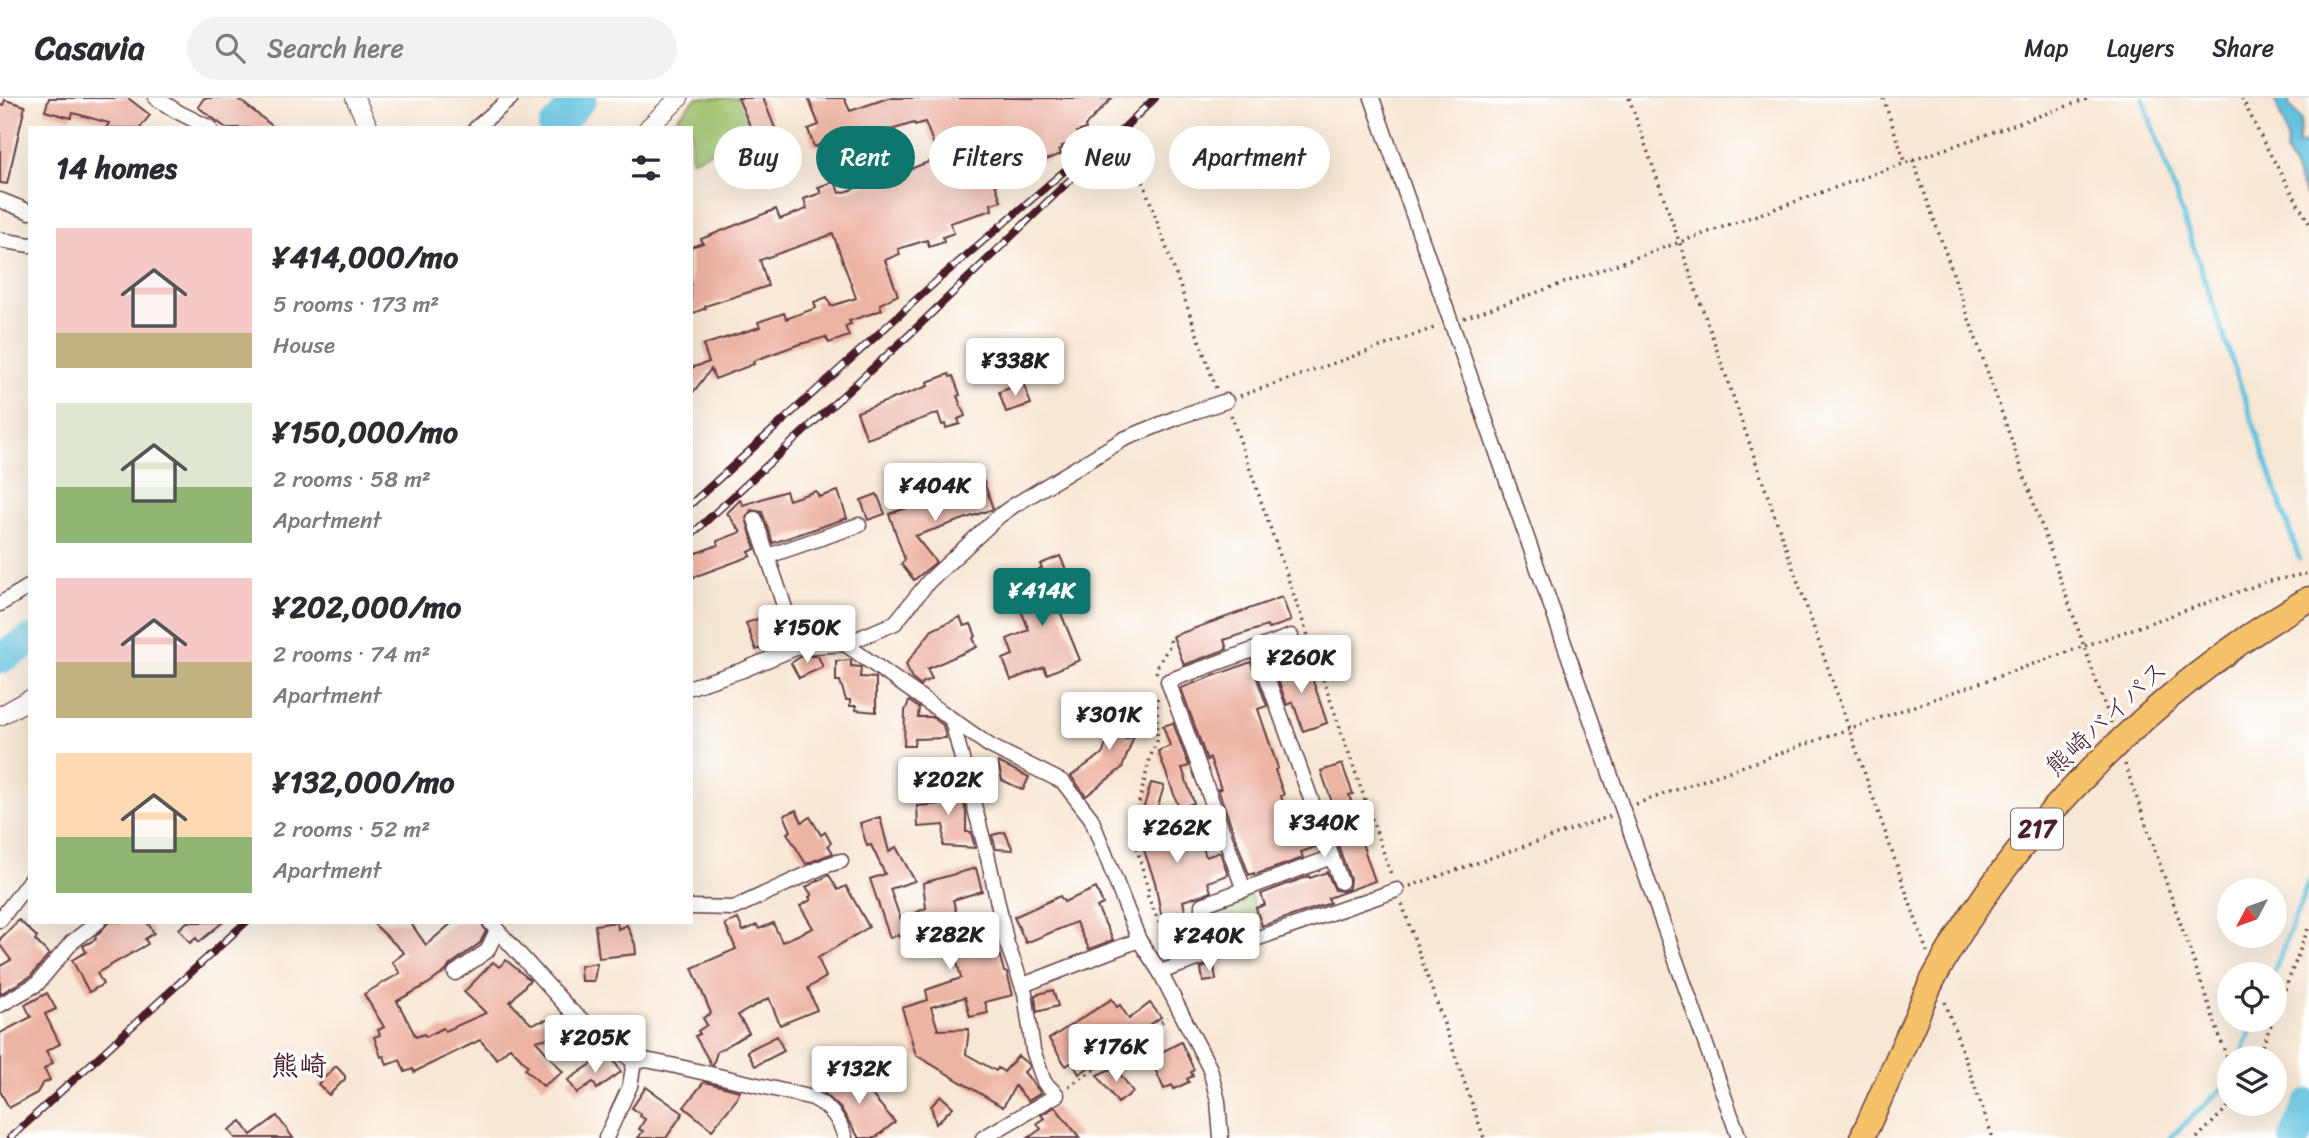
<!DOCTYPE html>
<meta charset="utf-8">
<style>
:root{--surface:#fff;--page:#f2f2f3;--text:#2b2b33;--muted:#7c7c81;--line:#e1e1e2;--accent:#0f766e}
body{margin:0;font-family:Sriracha,"Klee One",sans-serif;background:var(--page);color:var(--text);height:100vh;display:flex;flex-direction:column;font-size:26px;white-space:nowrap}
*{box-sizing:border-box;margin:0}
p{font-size:23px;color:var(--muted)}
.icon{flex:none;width:38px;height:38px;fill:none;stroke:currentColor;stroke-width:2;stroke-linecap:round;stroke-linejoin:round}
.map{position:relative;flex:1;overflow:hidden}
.side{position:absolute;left:28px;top:28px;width:665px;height:798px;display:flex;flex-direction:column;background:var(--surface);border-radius:0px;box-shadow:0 7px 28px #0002}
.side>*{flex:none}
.top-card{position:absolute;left:714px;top:28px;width:665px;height:63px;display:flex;gap:14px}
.needle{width:46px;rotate:229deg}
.controls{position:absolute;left:2217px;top:780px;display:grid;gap:14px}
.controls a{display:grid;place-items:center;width:70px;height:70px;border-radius:50%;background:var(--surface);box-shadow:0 7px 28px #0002;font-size:35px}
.price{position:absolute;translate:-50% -60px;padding:0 16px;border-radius:7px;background:#fff;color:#222;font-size:23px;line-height:46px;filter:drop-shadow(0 2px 4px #0008)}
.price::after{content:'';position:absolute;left:50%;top:42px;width:21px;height:16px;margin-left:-10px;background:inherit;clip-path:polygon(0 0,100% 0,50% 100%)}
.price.selected{background:var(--accent);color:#fff}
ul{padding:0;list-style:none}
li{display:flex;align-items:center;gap:21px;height:175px;padding:0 28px}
li span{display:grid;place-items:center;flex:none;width:196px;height:140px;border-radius:0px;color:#555}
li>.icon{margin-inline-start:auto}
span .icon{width:84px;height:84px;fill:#fffc;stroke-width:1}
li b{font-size:30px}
h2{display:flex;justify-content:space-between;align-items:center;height:84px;padding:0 28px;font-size:30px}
.tag{padding:0 24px;border-radius:32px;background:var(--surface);box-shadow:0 7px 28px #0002;font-size:24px;line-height:63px}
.tag.selected{background:var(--accent);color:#fff}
header{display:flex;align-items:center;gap:42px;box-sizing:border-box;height:98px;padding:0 35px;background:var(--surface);border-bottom:2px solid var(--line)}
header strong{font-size:33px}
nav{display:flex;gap:38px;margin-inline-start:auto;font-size:24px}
.search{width:490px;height:63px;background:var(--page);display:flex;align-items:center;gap:18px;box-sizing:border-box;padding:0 24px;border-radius:38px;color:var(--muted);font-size:26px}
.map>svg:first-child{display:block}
</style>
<header>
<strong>Casavia</strong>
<div class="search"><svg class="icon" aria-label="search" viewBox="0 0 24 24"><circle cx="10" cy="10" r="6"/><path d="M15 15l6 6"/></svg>Search here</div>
<nav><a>Map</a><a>Layers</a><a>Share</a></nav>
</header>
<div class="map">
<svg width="2309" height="1040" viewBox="0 0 2309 1040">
<rect width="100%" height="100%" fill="#fff"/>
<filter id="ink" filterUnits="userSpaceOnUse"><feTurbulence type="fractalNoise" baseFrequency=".0143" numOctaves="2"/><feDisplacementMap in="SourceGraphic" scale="14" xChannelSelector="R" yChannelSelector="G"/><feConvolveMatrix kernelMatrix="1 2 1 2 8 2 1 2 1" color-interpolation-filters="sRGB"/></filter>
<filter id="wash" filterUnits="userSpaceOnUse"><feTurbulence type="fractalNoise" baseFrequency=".00686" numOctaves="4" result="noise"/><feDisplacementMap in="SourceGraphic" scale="28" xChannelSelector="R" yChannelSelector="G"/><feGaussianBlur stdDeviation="1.57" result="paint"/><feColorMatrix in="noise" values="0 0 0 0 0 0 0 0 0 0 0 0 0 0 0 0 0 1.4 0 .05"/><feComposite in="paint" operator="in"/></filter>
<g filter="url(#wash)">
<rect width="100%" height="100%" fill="#f8e7d4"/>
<!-- green -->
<g fill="#9dc16c" stroke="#74704c" stroke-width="2">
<path d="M696,0H740L752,36L691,62V30H667Z"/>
<path d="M1250,796L1264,835L1214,851L1208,848L1207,815L1213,809Z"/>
</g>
<!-- water -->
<path fill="#61c3e0" stroke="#567186" stroke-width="2" d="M2274,0H2289V7L2301,22L2298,45L2301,47L2309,42V104L2286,53L2287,43L2284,27Z"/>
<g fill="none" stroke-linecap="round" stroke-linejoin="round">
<!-- stream -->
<g stroke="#61c3e0" stroke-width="5">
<path d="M2143,0L2299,460"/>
<path d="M2273,877L2309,783"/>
<path d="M2240,961L2255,922"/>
<path d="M2170,1040L2229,984"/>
</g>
<!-- river -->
<g stroke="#61c3e0" stroke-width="32">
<path d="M554,30L581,0"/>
<path d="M0,560L30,543"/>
<path d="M2295,1040L2309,1007"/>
</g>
</g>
<g id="blocks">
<!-- building -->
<g fill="#edb3a3">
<path d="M49,0H128L150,17L140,30H106L109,25L73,15L71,20L45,13Z"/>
<path d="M204,0H237L275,30H226L198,9Z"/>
<path d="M738,0H763L792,73V78L775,86Z"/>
<path d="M808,0H844L850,13L888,0H1112L1085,28L1086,31L1077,34L1079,39L1073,41L1074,44L1062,48L1063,50L1059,52L1061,56L994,83L1001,103L991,106L992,112L950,125L954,135L943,139L944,144L929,149L927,142L898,151L900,156L885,162L898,197L880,206L882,212L849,223L851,226L845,228L849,238L829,245L826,239L797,247L753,263L754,266L715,281L711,271L691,297V270L709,264L703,247L760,229L758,224L784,215L786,221L816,210L814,204L827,199L831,208L856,200L833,136L760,162L768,188L705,208L706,210L691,216V149L703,145L701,141L776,111L780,121L807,111L804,101L821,95L818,89L835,83L839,95L848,93L904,71L905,73L939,60L925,24L915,27L914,25L851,44L857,60L830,69L822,46L814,49L808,31L819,27Z"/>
<path d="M5,2L25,8L7,86L0,85V7H3Z"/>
<path d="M949,276L950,279L953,278L960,297L957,298L965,318L958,321L960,326L946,330L945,326L942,327L938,315L867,341L857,314L928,288L927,284Z"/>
<path d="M1023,285L1031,306L1006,314L999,294Z"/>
<path d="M984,384L993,411L915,438L936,464L914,482L901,466L905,462L889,416Z"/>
<path d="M786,393L789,402L816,393L819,399L838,393L847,420L773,445L762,414L751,412L746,420L755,451L749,454L751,458L691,480V457L718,447L717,443L741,434L727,415L740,402L743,407Z"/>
<path d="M877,396L885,416L868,422L861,402Z"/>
<path d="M1060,458L1069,478L1049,486L1080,562L1047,576L1044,569L1011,582L1003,561L1013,557L1007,541L1029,532L1016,501L1026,497L1023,490L1043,482L1039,471L1042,470L1040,466Z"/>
<path d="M1282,499L1291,523L1268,531L1267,528L1224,542L1227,551L1184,567L1173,538Z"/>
<path d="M766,518L776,545L756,552L746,525Z"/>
<path d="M960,519L964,528L971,526L976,538L973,540L977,549L927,571L932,581L922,585L921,588L912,581L906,566L932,532Z"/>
<path d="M802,558H818L823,569L799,580L791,565Z"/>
<path d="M851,562V568L861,569L860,579L876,580V614L856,612V608H850V602H846L840,583H836V563Z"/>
<path d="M1297,563L1302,577L1310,574L1327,625L1303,633L1293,604L1287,607L1274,571Z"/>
<path d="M1251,564L1267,608L1258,611L1278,670L1275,672L1284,697L1281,698L1293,733L1296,739L1312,733L1318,748L1301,754L1303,760L1254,777V775L1249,777L1218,691H1221L1210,660L1207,662L1181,590Z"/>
<path d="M1120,602L1134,607L1131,622L1134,623L1126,641L1134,638L1122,670L1086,698L1071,678L1103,655Z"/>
<path d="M909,603L919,610L918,619H932L943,627L946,640L915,641L914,648H904L905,613Z"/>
<path d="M1173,625L1189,668L1182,670L1194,705L1179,710L1158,653L1170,648L1163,628Z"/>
<path d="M998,664L1029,679L1023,692L1002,682Z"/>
<path d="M1342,666L1353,696L1349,697L1359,727L1356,728L1375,783L1328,800L1330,805L1262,828L1256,810L1265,807L1261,796L1309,778L1310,780L1327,774L1335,792L1344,793L1349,790L1350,781L1330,724L1336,722L1332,710H1334L1321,673Z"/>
<path d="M958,682L966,714V734H971L975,750L943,748L944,727L918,729L917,708L940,706V698H943V683Z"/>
<path d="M1151,685L1164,688L1154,721L1146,728L1148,741L1191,730L1193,733L1197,731L1206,759L1220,754L1228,777L1208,784L1211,794L1183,803L1186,818L1179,819L1182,833L1165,837L1155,784L1137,732Z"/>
<path d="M796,712L802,724L810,719L821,737L825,734L831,745L828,747L833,755L806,766L787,735L791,733L784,717Z"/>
<path d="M880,719L889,754L896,749L915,783L890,791L901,822L926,810L923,785L976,770L982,793L953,802L959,825L992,827L1004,874L1007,875L1013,897L985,904L988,915L970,919L965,899L931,909L938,932L969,931L966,956L996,973L998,970L1004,974L1018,958L1028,966L1029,969L1024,974L1041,995L1028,1003L1015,988L1003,1009L916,957L902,910L928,902L926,892L961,880L950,837L933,836L930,828L899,839L898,837L890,840L870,781L885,776L871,747L867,748L860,725Z"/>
<path d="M1005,734L1013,752L996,751L992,737Z"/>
<path d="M829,777L838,792L846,788L869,829L818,860L826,879L808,890L817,912L780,927L769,900L738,917L749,935L717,954L713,967L711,966L695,938L700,936L698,933L707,927L703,920L711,915L692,870L736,851L725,826L738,821L743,833L757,827L759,831L773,825L782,844L813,830L800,808L811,802L809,799L812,797L806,789Z"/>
<path d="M1096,790L1103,806L1097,809L1113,842L1089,851L1076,824L1026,845L1014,819L1060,798L1064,804Z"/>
<path d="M19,822L37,839L35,842L49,856L31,878L0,896V868L11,862L0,847V841Z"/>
<path d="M109,824H147L154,835L145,841L148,846L97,875L103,886L89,894L72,862L86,854L83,848L96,841L95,839Z"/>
<path d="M187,824H223L199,844L196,840L190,845L179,831Z"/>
<path d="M372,824H410L426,847L453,824H481L486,833L480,845L450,867L446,873L428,886L397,903L416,939L424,936L426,939L443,930L445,933L486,915L464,894L493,864L499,869L506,862L530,882L510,904L531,926L560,919L561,922L565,920L579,932L536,943L563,974L543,988L525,971L528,968L510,949L497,961L480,942L414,974L413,971L405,974L400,962L387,967L384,958L381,959L374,939L380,937L378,932L384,929L364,896L400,875L392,864L404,855Z"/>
<path d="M617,824L618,831L627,827L635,846L636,856L599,860L595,827Z"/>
<path d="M597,865L594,883H581L580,868Z"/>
<path d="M1214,866L1216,882L1203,884L1201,870Z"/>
<path d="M1053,892L1058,908L1037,914L1035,897Z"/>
<path d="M47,895L56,911L45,916L60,946L46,953L53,965L44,971L50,982L42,986L37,995L9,1010L0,993V935L31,919L25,907Z"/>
<path d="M1112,901L1117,909L1120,907L1129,921L1150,905L1161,919L1107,958L1108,960L1094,972L1091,968L1079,976L1072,964L1066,968L1049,941Z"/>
<path d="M777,938L784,953L755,968L747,953Z"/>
<path d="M1181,944L1194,972L1191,974L1193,978L1187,981L1189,984L1174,991L1172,987L1164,991L1150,960Z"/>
<path d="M611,958L621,974L597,991L593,984L577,995L568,982L599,961L601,965Z"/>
<path d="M336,968L345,978V981L329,997L318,986Z"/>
<path d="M1115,969L1133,994L1118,1005L1097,977Z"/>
<path d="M849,970L895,1024L875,1040H859L841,1011L824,995L831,990L827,986Z"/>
<path d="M704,984L740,993L736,1002L712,1032L684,1009Z"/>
<path d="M646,989L683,1015L666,1040H638L643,1033L639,1031L645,1021L640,1018L641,1016L632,1010Z"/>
<path d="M941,998L953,1009L936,1026L931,1008Z"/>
<path d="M1055,1009L1080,1040H1028L1041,1031L1037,1025L1044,1020L1041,1017Z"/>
<path d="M277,1018L293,1040H235L229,1032L241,1023L251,1037Z"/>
</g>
</g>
</g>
<g filter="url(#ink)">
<use href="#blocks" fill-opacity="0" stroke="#643d44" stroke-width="2"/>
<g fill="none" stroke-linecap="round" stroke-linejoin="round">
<defs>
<g id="minor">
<path d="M156,0L178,14L210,30"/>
<path d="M1372,0C1497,346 1615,694 1739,1040"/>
<path d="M476,30L511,0"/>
<path d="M0,102L30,114"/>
<path d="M0,142L30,147"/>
<path d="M755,421L798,549"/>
<path d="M768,458L859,427"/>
<path d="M0,506L30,488"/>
<path d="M845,546L990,648L1063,684L1091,720L1139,842L1160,874L1210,971L1218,1003L1221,1040"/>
<path d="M1257,552L1341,784"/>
<path d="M691,589L743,572L798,549L845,546L895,525L929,483L999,418L1013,408L1124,341L1181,318L1226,303"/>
<path d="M952,623L988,760L1007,846L1025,895L1033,952L1044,984L1057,997L983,1040"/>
<path d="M1155,731L1215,712"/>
<path d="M1244,792L1168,583L1291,538"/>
<path d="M691,809L734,810L827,767L841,763"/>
<path d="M0,822L30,782"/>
<path d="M490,824L571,913L634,964L646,962L671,967L813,1000C830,1009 840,1021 845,1040"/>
<path d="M1201,860L1202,807L1332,759"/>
<path d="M1160,874L1397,792"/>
<path d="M455,875L487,853L497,832"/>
<path d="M1023,887L1139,842"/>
<path d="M0,907L37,886L72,844L98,824"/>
<path d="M606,1040L630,988L634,964"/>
</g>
<g id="tertiary">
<path d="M355,0L369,30"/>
<path d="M648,30L679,0"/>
<path d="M0,618L30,601"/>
</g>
<path id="trunk" d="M1862,1040C1879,1003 1895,966 1912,929C1920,911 1926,893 1936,876C2016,729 2164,584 2309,501"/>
</defs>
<!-- minor casing -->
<use href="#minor" stroke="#643d44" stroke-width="17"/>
<!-- tertiary casing -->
<use href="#tertiary" stroke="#643d44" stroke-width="20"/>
<!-- trunk casing -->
<use href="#trunk" stroke="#643d44" stroke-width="27"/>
<!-- path -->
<g stroke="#643d44" stroke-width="3.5" stroke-dasharray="2 5" stroke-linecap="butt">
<path d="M1629,0L1927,854"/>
<path d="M1883,0L1905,64"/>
<path d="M2242,0L2264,45L2309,125"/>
<path d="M1129,44L1216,290"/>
<path d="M1913,62L2111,625"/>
<path d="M1464,220L2090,0"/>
<path d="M1240,298L1437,229"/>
<path d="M1231,317L1392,779"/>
<path d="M1156,575L1158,567L1171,545L1169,539"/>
<path d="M1157,600V643L1150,660L1132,732L1148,791V799L1161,829L1164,852"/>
<path d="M2125,666L2230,968"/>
<path d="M1636,706L2266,484L2309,475"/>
<path d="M1410,788L1611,718"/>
<path d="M1402,806L1484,1040"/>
<path d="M1945,904L1993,1040"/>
<path d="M2275,918L2309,828"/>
<path d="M2257,961L2273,922"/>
<path d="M1069,988L1121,954L1167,920"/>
<path d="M2197,1040L2231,1006"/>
</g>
<!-- minor -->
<use href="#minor" stroke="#fff" stroke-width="14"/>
<!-- tertiary -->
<use href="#tertiary" stroke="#fff" stroke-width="18"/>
<!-- trunk -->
<use href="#trunk" stroke="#f5c16b" stroke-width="24"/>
<defs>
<g id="rail">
<path d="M691,406L940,180L1083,57"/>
<path d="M691,437L910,236L1155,0"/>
<path d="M10,1040L246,824"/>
</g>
</defs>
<!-- rail casing -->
<use href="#rail" stroke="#4a1f2b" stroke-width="8"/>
<!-- rail -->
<use href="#rail" stroke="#fff" stroke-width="5" stroke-dasharray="16" stroke-linecap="butt"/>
</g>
</g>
<g text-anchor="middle" stroke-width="6" stroke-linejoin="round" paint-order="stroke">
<!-- shield labels -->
<rect fill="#fff" stroke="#80626b" stroke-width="2" x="2011" y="710.5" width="52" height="41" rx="5"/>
<g font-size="24" font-weight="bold" fill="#4a1f2b">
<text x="2037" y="739">217</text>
</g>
<!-- street labels -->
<g font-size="26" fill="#4a1f2b" stroke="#fff">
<text transform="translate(2106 620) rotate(-43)" y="9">熊崎バイパス</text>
</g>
<!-- neighbourhood labels -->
<g font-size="28" font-weight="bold" fill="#4a1f2b" stroke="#fff">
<text x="299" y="977">熊崎</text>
</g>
</g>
</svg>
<div class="controls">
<a><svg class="needle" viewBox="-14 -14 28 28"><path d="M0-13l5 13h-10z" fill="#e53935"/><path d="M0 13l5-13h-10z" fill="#7c7c81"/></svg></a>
<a><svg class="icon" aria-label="locate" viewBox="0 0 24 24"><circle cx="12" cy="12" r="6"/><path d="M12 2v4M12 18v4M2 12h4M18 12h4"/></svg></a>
<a><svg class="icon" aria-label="layers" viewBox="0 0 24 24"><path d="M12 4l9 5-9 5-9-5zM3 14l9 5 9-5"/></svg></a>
</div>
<b class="price" style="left:1015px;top:300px">¥338K</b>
<b class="price" style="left:935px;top:425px">¥404K</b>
<b class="price selected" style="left:1042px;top:530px">¥414K</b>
<b class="price" style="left:807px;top:567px">¥150K</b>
<b class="price" style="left:1301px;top:597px">¥260K</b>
<b class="price" style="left:1109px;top:654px">¥301K</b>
<b class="price" style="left:948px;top:719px">¥202K</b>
<b class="price" style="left:1324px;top:762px">¥340K</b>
<b class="price" style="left:1177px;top:767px">¥262K</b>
<b class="price" style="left:950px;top:874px">¥282K</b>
<b class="price" style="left:1209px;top:875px">¥240K</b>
<b class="price" style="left:595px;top:977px">¥205K</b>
<b class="price" style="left:1116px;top:986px">¥176K</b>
<b class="price" style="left:859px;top:1008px">¥132K</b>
<div class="top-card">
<a class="tag">Buy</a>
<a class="tag selected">Rent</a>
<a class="tag">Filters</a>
<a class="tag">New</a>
<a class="tag">Apartment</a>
</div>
<section class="side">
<h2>14 homes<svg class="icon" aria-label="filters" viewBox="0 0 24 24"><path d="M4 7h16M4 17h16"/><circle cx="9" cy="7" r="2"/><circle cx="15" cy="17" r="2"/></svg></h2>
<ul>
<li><span style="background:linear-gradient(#f6c9c9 75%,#c2b280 0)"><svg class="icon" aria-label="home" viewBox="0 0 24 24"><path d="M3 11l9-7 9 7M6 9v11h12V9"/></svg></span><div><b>¥414,000/mo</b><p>5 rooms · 173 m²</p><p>House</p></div></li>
<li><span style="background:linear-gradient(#dfe7d0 60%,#8fb573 0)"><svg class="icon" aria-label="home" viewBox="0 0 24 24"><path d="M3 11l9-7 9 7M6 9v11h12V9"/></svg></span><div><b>¥150,000/mo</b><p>2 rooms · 58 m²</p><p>Apartment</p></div></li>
<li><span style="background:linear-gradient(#f6c9c9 60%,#c2b280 0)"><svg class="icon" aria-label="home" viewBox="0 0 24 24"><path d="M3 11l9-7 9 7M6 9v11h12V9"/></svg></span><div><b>¥202,000/mo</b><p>2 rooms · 74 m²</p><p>Apartment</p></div></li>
<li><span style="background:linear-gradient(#ffd9b3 60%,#8fb573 0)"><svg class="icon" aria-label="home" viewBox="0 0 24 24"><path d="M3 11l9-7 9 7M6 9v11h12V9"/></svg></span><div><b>¥132,000/mo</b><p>2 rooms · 52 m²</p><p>Apartment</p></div></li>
</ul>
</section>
</div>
